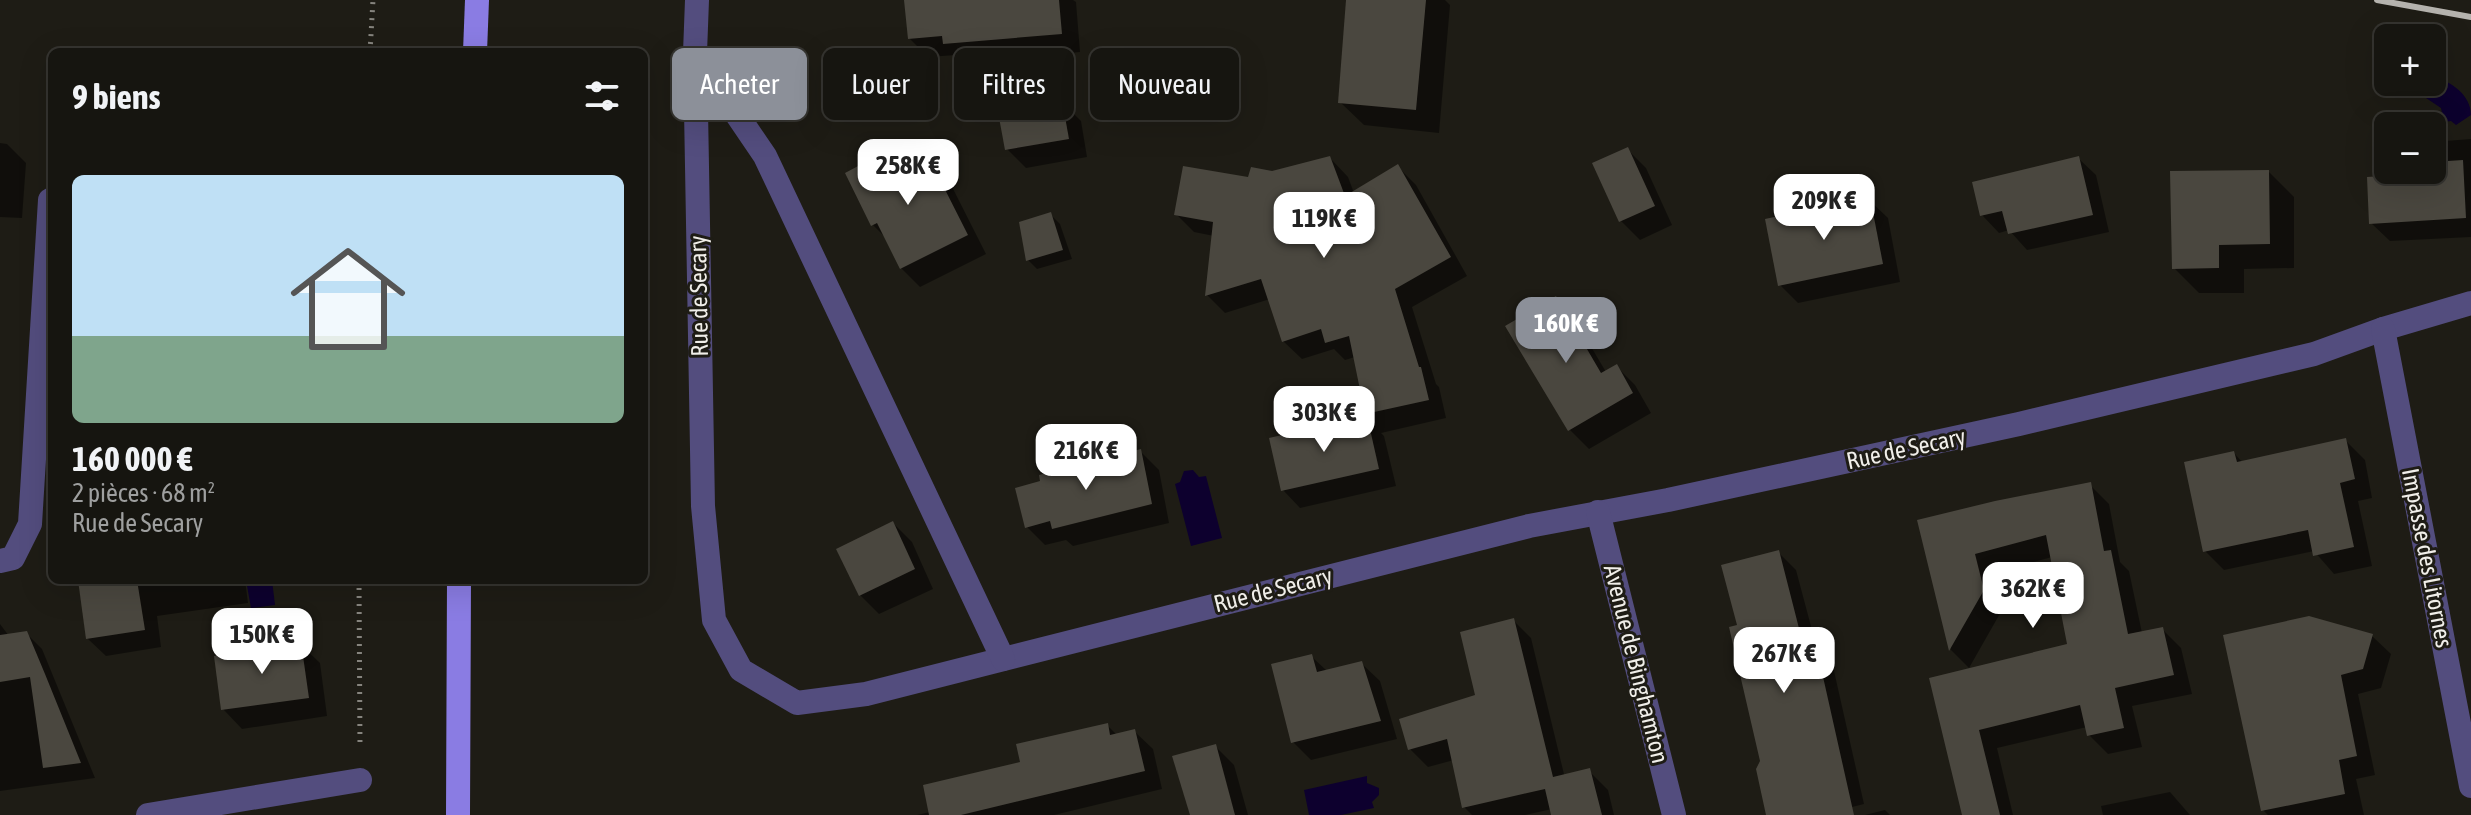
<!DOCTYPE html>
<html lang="fr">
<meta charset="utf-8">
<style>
:root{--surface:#161510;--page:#1f1e19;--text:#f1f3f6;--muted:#9e9f9f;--line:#353430;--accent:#8c9099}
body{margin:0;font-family:"Asap Condensed",sans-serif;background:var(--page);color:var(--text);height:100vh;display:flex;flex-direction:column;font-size:30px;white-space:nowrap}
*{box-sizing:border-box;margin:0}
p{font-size:26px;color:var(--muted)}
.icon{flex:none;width:44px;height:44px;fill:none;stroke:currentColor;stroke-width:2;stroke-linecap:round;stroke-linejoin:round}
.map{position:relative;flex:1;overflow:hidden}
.drawer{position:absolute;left:48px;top:48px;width:600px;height:536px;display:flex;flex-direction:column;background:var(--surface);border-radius:12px;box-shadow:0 8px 32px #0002,0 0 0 2px var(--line)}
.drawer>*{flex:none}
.banner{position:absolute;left:672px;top:48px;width:760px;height:72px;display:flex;gap:16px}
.tools{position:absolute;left:2374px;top:24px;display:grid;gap:16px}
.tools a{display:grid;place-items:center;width:72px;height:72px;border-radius:12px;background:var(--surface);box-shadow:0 8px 32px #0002,0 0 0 2px var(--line);font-size:40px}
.price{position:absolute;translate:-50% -68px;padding:0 18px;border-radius:16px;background:#fff;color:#222;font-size:26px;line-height:52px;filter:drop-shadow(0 2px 4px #0008)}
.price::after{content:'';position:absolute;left:50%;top:48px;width:24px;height:18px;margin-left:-12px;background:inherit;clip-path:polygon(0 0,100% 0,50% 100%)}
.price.on{background:var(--accent);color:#fff}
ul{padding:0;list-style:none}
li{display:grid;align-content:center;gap:16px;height:424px;padding:0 24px}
li span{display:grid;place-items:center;height:248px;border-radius:12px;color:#555}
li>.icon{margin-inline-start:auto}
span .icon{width:144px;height:144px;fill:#fffc;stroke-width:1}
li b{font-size:34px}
h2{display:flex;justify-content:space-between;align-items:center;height:96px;padding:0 24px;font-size:34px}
.pill{padding:0 28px;border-radius:12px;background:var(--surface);box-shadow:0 8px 32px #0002,0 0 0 2px var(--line);font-size:28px;line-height:72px}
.pill.on{background:var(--accent);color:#fff}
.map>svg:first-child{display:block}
</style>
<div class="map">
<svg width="2471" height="815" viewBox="0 0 2471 815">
<rect width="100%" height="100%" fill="#1e1c15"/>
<!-- water -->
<g fill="#0d002e">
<path d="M2433,77C2451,81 2471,95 2471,115L2456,125L2451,121L2444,122L2441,108L2423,96Z"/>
<path d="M1193,470L1199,477L1206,476L1222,538L1191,546L1175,484L1180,482L1184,471Z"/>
<path d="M246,580H272L275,605L251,608Z"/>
<path d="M1367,776V783L1379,788V795L1372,802L1374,808L1341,815H1309L1304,790Z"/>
</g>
<!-- shadow -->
<g fill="#0007">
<path d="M906,0H1073L1076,2L1080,52L964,62L956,55L928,57L909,38Z"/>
<path d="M1349,0H1445L1450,5L1439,133L1364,125L1340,102Z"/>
<path d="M52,96V158L47,153Z"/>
<path d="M1062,102L1081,121L1087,157L1026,168L1007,149Z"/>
<path d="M2471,139V237L2390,241L2371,223L2384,177L2381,145L2388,144V170H2432V142Z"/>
<path d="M0,143L7,144L26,163L22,218L0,217Z"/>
<path d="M1627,149L1646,168L1672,225L1640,240L1621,221Z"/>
<path d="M925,152L944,171L986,254L920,287L901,268L888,240L873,225L847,173L877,159L889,171Z"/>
<path d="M1330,158L1348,177L1354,193L1398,167L1416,185L1467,276L1412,307L1436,384L1439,387L1446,418L1381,433L1384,436L1396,486L1300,508L1283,490L1271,439L1370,417L1367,413L1355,357L1345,360L1334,349L1302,359L1283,341L1270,299L1225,313L1207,295L1214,236L1194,232L1176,214L1249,179Z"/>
<path d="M2078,158L2096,175L2109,232L2027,250L2009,230L1999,233L1982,215Z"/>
<path d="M2269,172L2294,197V268L2244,269V293H2199L2174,268Z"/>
<path d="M1869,200L1888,218L1900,282L1798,303L1780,285Z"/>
<path d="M1050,214L1060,224L1072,259L1037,269L1028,260Z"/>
<path d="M1555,299L1574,318L1606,372L1616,366L1635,385L1651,413L1589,449L1570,430L1508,327Z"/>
<path d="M2346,441L2365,460L2372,498L2358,501L2372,566L2334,574L2314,551L2224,570L2205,551L2234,453L2243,463Z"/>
<path d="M1140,451L1159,470L1169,523L1073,546L1066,540L1045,545L1027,527Z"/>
<path d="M2090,485L2109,504L2120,562L2129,571L2142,633L2162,629L2181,648L2192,694L2132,706L2142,747L2108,754L2089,735L2087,727L1997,748L2013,815H1965L1932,680L2070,646L2052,557L1993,573L2002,610L1969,668L1951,650L1919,521Z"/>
<path d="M893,523L912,542L933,589L879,614L860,595Z"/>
<path d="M1778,552L1796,570L1816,645L1832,662L1864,804L1820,815H1775L1762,761L1740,626Z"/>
<path d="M80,580H245L248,603L157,616L161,647L106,656L88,639Z"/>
<path d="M1513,620L1531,638L1571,803L1590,772L1608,790L1614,815H1564L1570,805L1525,815H1472L1464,807L1454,760L1428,767L1410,749L1477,696Z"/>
<path d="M0,624L9,636L26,633L42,649L95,778L0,791Z"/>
<path d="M2225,636H2372L2391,654L2381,688L2358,694L2375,775L2356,779L2364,815H2268L2263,810Z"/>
<path d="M300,644L320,663L327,716L242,729L223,709Z"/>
<path d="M1311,656L1327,671L1361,663L1380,681L1397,739L1311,760L1293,742Z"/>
<path d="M1107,725L1117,735L1134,731L1153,749L1162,789L1054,815H917L930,812L1023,764Z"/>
<path d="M1215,746L1234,765L1248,815H1192Z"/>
<path d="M2170,792L2190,815H2103L2101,806Z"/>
<path d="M1885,810L1890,815H1865Z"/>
</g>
<!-- building -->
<g fill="#4a473f">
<path d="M904,0H1059L1062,34L943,44L942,36L908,39Z"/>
<path d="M1346,0H1426L1416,110L1338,103Z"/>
<path d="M1062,100L1069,139L1005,150L998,112Z"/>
<path d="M1628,147L1655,206L1619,222L1592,163Z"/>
<path d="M925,150L968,235L900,269L877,223L871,226L845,173L877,156L884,171Z"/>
<path d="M1330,156L1345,196L1398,164L1451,257L1395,289L1419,367H1421L1429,400L1365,414L1349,336L1325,343L1321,329L1282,342L1261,279L1205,296L1213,222L1174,215L1183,166L1248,177L1251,167L1272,171Z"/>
<path d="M2079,156L2093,215L2008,234L2002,211L1980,216L1972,182Z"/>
<path d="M2463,160L2466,218L2369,224L2367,177L2382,176L2381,165H2388V170H2432V162Z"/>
<path d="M2269,170L2270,244L2219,245V268L2172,269L2170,171Z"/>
<path d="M1870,197L1883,264L1778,286L1765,219Z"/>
<path d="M1051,212L1063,250L1026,261L1019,222Z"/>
<path d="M1556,296L1601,373L1617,364L1633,393L1568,431L1505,326Z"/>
<path d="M1367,416L1379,469L1281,491L1269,438Z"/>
<path d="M2346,438L2355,479L2340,483L2354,547L2313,556L2308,530L2203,552L2184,462L2234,451L2237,462Z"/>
<path d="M1141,449L1152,504L1052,529L1050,521L1025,528L1015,488L1040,481L1039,475Z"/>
<path d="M2091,482L2104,551L2111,550L2128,634L2163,627L2174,675L2115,688L2124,728L2087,736L2080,705L1979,730L2000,815H1962L1929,678L2067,644L2046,535L1975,554L1984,590L1949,651L1917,520L1995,501Z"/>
<path d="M893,521L915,569L859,596L836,549Z"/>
<path d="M1779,550L1803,644L1815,641L1854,815H1766L1756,769L1760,761L1729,627L1737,625L1721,565Z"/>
<path d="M78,580H137L145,630L86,639Z"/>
<path d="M2309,616L2373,634L2363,669L2341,675L2357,756L2339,760L2345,794L2261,811L2223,635Z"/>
<path d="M1514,618L1553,777L1590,768L1602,815H1551L1545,789L1462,808L1447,739L1408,750L1399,719L1475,695L1460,632Z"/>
<path d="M27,631L45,674L81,763L43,768L30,677L0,682V635Z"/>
<path d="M301,642L309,698L221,710L214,656Z"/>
<path d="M1312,654L1317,672L1362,661L1381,721L1291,743L1271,664Z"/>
<path d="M1108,723L1110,735L1135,729L1145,771L961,815H929L923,785L1020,762L1016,744Z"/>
<path d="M1216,744L1235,815H1190L1172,756Z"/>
</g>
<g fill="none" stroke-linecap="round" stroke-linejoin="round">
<!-- path -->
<g stroke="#86847e" stroke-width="5" stroke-dasharray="2 6" stroke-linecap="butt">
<path d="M370,52L373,0"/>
<path d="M359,580L360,746"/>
</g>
<!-- minor -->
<g stroke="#534d7e" stroke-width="24">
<path d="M697,0L695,53L703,506L714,620L741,670L797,703L866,694L1529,526L1668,500L2019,424L2314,354L2383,329L2471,303"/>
<path d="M695,53L765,156L1003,659"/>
<path d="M2383,329L2471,786"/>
<path d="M1598,512L1674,815"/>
<path d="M0,561L13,558L30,524L50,200"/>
<path d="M148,815L360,780"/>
</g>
<!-- primary -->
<g stroke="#8a7ce3" stroke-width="24">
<path d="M475,52L477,0"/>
<path d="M458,815L459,580"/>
</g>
<!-- rail -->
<path stroke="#b5b3ae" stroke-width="6" d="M2377,0L2471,17"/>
</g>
<g text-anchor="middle" stroke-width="6" stroke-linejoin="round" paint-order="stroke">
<!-- street labels -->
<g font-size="24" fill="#f0eee9" stroke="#1e1c15">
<text transform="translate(699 296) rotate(-91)" y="8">Rue de Secary</text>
<text transform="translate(1906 449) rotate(-12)" y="8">Rue de Secary</text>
<text transform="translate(2427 558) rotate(79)" y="8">Impasse des Litornes</text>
<text transform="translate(1273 590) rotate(-14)" y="8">Rue de Secary</text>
<text transform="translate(1636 664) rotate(76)" y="8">Avenue de Binghamton</text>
</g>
</g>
</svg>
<div class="tools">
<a>+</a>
<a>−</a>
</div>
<b class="price" style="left:908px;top:207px">258K €</b>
<b class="price" style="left:1824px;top:242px">209K €</b>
<b class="price" style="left:1324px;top:260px">119K €</b>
<b class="price on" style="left:1566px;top:365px">160K €</b>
<b class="price" style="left:1324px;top:454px">303K €</b>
<b class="price" style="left:1086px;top:492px">216K €</b>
<b class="price" style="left:2033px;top:630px">362K €</b>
<b class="price" style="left:262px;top:676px">150K €</b>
<b class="price" style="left:1784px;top:695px">267K €</b>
<div class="banner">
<a class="pill on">Acheter</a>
<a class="pill">Louer</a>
<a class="pill">Filtres</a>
<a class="pill">Nouveau</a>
</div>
<section class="drawer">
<h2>9 biens<svg class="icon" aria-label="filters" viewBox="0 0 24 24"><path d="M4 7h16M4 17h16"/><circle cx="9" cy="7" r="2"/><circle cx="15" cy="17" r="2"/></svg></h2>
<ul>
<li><span style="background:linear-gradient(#bfe0f5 65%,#7fa58c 0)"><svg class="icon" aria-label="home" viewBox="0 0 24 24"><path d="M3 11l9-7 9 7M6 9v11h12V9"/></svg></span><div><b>160 000 €</b><p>2 pièces · 68 m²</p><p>Rue de Secary</p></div></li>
</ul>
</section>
</div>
